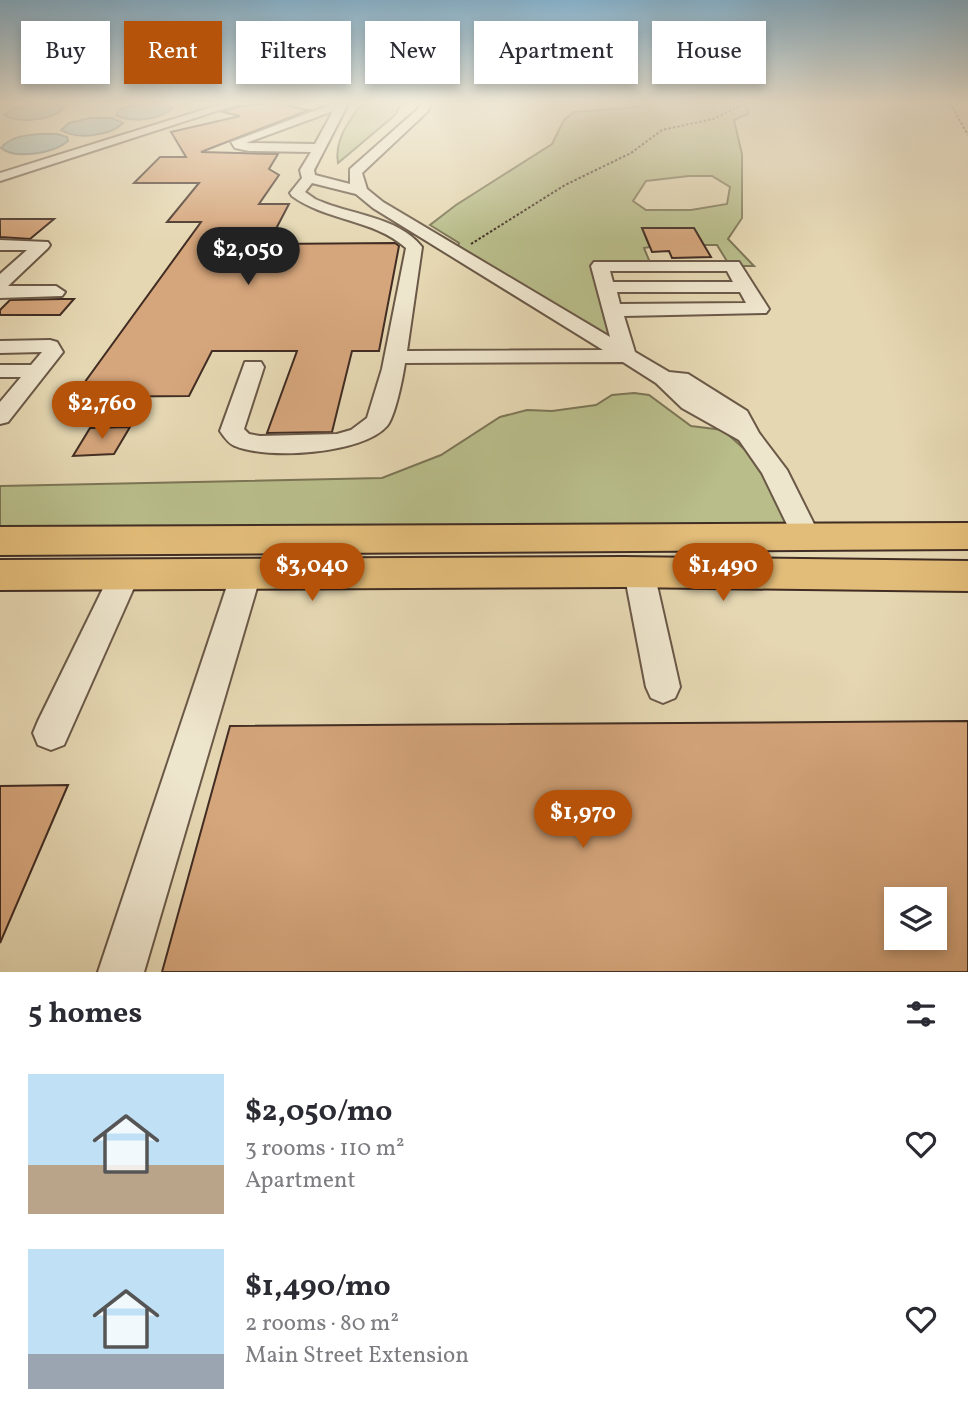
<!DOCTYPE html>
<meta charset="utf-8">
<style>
:root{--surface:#fff;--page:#f2f2f3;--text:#2b2b33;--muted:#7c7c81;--accent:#b45309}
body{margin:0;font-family:Vollkorn,serif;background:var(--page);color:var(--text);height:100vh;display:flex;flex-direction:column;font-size:26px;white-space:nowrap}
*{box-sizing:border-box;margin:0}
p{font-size:23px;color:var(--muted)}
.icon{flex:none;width:38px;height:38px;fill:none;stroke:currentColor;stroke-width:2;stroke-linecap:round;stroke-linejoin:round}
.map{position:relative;height:972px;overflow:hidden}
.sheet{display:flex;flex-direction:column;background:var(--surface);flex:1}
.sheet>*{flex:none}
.banner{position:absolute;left:21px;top:21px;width:928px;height:63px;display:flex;gap:14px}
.controls{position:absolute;left:884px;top:887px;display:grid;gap:14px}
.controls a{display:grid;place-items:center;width:63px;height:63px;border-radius:0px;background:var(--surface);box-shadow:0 4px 10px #0003;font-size:35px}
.price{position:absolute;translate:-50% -60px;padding:0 16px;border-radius:24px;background:var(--accent);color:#fff;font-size:23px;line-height:46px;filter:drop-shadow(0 2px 4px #0008)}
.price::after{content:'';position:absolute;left:50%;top:42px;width:21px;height:16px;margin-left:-10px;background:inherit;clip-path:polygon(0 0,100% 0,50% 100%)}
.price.current{background:#222;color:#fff}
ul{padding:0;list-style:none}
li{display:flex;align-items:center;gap:21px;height:175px;padding:0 28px}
li span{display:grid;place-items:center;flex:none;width:196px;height:140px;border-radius:0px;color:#555}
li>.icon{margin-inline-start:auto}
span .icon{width:84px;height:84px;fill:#fffc;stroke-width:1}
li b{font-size:30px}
h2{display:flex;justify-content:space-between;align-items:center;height:84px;padding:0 28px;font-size:30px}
.tag{padding:0 24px;border-radius:0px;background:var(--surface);box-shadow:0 4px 10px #0003;font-size:24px;line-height:63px}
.tag.current{background:var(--accent);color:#fff}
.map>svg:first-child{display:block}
</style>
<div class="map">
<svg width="968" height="972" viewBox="0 0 968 972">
<rect width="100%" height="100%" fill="#e5d7b2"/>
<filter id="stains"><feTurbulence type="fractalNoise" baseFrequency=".00286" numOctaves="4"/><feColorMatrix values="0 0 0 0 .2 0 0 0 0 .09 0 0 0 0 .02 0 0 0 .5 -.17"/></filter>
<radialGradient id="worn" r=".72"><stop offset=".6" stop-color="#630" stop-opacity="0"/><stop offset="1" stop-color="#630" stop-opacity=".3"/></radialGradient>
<!-- green -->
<g fill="#b8bd8a" stroke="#7c7556" stroke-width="2" fill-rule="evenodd">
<path d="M362,103H402L395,115L338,163C334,140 349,121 362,103Z"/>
<path d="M650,103H747L748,114L734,120L742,154V218L728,239L754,266H730L717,245H703L694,228H642L650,247L644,248L651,265L601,266L626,356L456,252L459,243L430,225L456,205L552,144L564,120L574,112L631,108ZM689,176H712L730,187L727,204L691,210H646L633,201L646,181Z"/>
<path d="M634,393L649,395L691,426L723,430L752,456L770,489L806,536L0,541V486L382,478L441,455L500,417L527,410L552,411L596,405L612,395Z"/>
</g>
<!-- water -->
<g fill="#97b8b3" stroke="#758079" stroke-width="2">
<path d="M146,103L165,104L173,108C160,120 131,123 116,115L121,109Z"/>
<path d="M33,104H55L65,107C54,120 19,124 4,115L13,109Z"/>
<path d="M90,118H112L123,123C110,136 77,140 61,130L69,123Z"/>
<path d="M57,134L67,137L68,141C54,153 16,160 1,148C11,134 40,133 57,134Z"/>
</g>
<!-- building -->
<g fill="#d5a57b" stroke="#412d23" stroke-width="2" fill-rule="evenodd">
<path d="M274,103L309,110L201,152L278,154L269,169L279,175L259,204H289L268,244L395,243L399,246L379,351H352L332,432L267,433L297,351H212L189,396L74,397L201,222H167L199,183H134L160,157H186L171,132L240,116L223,112L240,106Z"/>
<path d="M0,219H54L30,239L0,237Z"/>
<path d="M642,228H694L711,257L672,258L669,251L652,252Z"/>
<path d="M62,299H74L60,315H0V310L10,300Z"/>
<path d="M130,427L114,454L73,456L90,428Z"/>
<path d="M968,721V972H162L230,726ZM896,900H934V938H896Z"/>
<path d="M68,785L0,943V786Z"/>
</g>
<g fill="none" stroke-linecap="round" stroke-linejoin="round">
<defs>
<g id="minor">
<path d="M225,103H241L0,181V173Z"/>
<path d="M335,103L348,104L314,170L315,175L350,184V169L419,108L421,103H431L428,111L362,173L367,189L383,202L610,337L591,266L594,262H739L769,309L766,313L624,316L635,352L669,372L688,374L747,411L759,433L787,470L820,536L816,543L806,547L796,543L762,473L739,440L682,408L656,383L623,362L405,363C403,377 395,417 387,426C363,454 267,460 235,446C229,444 224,437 220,431L245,362H261L264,367L244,429L249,434L260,436L337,434L351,430L367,418L382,369L406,248C374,219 326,221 292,196L290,193L302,178L300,170L311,152L249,151L235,148L231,142ZM333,111L315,144L246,143ZM312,183L356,194L373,208L603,350L407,351L422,247C398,216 349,215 315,199L305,192ZM610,271H727L733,282H613ZM617,292H740L746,303L620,304Z"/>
<path d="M0,240L48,242L50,245L48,248L8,286H56L65,292L62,296L0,298V274L27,250H0Z"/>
<path d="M50,340L57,342L63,352L8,422L0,424V402L21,377H0V365H31L42,352L0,353V341Z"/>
<path d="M639,560L650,564L654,572L680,687L675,698L663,703L651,698L646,687L624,572L628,564Z"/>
<path d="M125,562L136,566L140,574L64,745L51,750L38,745L33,733L38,721L114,566Z"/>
<path d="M246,562L257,566L261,574L144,972H98L231,574L235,566Z"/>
</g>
<g id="major">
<path d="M968,523V549L0,555V527Z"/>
<path d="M624,557L968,561V591L624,587L0,590V560Z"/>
</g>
</defs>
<!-- minor casing -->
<use href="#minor" stroke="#6a5847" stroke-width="4"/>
<!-- major casing -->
<use href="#major" stroke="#412d23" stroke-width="4"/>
<!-- path -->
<g stroke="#412d23" stroke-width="2" stroke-dasharray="2.5 2" stroke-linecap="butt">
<path d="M919,103L952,106"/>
<path d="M950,103L968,135"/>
<path d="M471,244L565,185L631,153L662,130L713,119L746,103"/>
</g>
<!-- minor -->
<use href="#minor" fill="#eee5cd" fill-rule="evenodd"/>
<!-- major -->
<use href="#major" fill="#e2bc79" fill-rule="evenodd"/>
</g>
<!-- sky -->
<linearGradient id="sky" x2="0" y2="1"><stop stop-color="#87b6d3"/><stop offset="0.43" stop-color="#f3eddc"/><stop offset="1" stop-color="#f3eddc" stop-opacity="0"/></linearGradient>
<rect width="968" height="239" fill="url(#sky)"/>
<rect width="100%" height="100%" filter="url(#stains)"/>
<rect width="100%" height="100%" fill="url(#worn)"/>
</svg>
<div class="controls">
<a><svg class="icon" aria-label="layers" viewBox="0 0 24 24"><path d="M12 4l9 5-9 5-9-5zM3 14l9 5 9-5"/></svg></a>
</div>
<b class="price current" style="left:248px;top:287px">$2,050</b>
<b class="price" style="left:102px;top:441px">$2,760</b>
<b class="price" style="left:312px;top:603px">$3,040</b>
<b class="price" style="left:723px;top:603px">$1,490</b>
<b class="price" style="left:583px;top:850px">$1,970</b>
<div class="banner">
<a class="tag">Buy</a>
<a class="tag current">Rent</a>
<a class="tag">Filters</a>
<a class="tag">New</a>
<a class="tag">Apartment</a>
<a class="tag">House</a>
</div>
</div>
<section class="sheet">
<h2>5 homes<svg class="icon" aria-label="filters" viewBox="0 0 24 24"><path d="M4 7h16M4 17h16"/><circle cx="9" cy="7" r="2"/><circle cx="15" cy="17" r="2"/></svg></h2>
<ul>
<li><span style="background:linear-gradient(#bfe0f5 65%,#b9a48a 0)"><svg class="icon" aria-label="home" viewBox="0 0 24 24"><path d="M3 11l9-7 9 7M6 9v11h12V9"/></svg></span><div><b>$2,050/mo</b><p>3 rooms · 110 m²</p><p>Apartment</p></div><svg class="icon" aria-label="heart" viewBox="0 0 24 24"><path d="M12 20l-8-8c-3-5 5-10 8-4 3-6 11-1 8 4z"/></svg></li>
<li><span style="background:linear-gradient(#bfe0f5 75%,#9aa5b1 0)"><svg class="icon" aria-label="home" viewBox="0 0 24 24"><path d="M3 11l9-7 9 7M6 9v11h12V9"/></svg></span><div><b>$1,490/mo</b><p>2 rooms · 80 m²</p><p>Main Street Extension</p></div><svg class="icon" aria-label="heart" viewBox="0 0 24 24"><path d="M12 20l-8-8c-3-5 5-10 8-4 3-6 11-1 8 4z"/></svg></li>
</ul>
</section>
